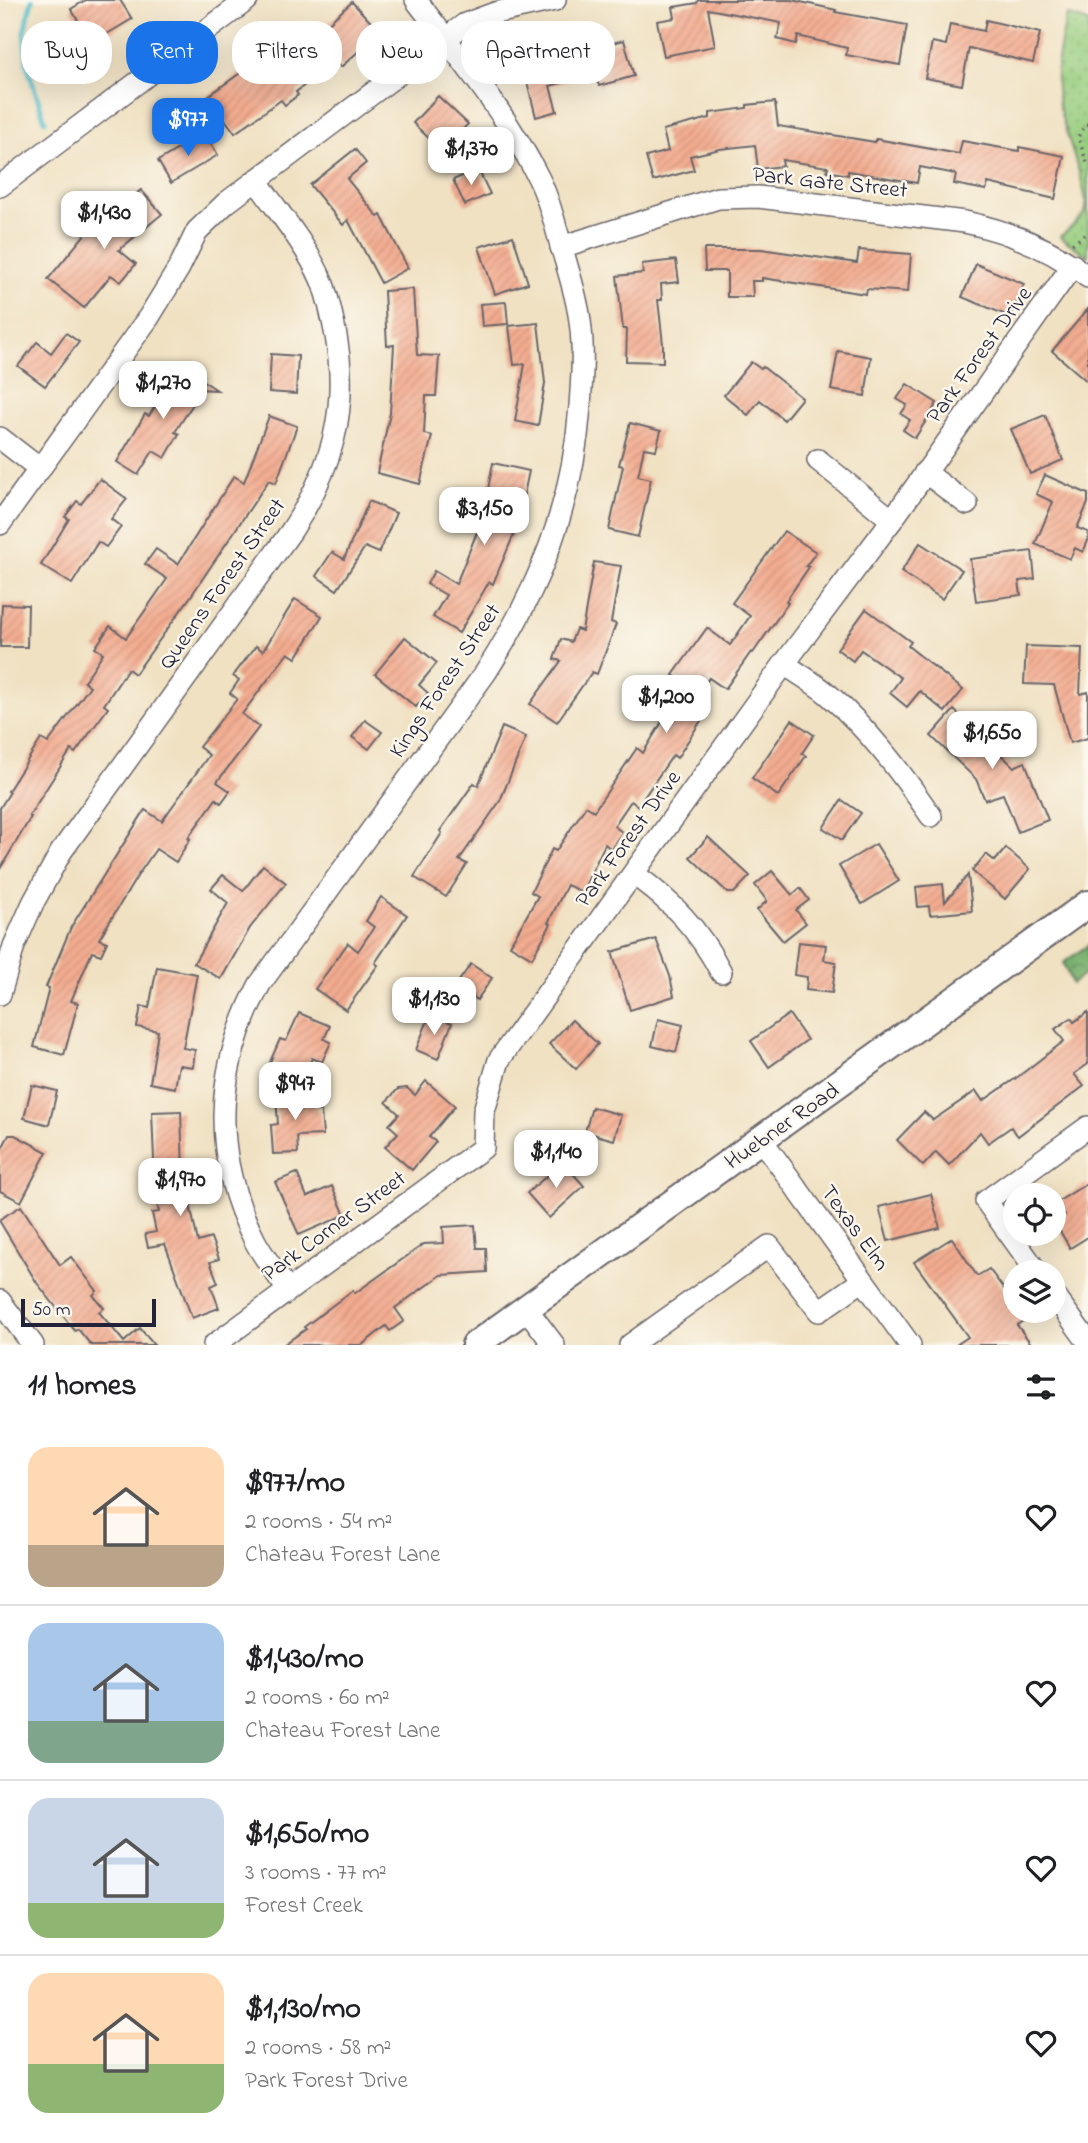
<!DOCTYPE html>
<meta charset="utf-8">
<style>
:root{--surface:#fff;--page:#f2f2f2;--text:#202124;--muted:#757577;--line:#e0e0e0;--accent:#1a73e8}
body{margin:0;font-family:"Indie Flower",sans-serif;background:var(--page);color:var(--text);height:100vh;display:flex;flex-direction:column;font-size:26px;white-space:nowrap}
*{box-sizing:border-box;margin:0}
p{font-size:23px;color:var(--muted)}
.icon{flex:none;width:38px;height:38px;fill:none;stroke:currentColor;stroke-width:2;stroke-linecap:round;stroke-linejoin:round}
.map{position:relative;height:1345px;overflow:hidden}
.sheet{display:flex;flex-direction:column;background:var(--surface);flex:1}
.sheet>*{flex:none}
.banner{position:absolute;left:21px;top:21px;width:700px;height:63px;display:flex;gap:14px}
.controls{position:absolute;left:1003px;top:1183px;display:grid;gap:14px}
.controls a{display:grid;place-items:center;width:63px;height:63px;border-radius:50%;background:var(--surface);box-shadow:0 7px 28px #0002;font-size:35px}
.scale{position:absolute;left:21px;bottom:18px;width:135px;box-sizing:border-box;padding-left:7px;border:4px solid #22223b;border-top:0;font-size:19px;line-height:24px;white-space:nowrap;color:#22223b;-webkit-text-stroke:5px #fbf7ec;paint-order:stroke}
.price{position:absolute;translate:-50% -60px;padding:0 16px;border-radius:14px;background:#fff;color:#222;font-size:23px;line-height:46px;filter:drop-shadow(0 2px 4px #0008)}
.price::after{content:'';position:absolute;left:50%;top:42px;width:21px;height:16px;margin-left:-10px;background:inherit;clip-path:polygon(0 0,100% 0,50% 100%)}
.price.selected{background:var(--accent);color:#fff}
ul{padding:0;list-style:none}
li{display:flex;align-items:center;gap:21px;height:175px;padding:0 28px}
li+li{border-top:2px solid var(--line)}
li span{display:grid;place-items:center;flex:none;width:196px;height:140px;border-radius:21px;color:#555}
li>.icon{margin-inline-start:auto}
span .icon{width:84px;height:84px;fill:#fffc;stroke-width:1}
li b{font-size:30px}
h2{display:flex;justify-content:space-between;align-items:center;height:84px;padding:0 28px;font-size:30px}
.tag{padding:0 24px;border-radius:28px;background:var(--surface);box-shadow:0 7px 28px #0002;font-size:24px;line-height:63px}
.tag.selected{background:var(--accent);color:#fff}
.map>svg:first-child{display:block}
</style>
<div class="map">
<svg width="1088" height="1345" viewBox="0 0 1088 1345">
<defs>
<pattern id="grass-dots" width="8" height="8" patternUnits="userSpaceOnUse" patternTransform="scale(1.75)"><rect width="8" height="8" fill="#97cd7e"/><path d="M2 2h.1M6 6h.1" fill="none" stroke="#82b06e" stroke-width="1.8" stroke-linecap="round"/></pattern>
<pattern id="forest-crowns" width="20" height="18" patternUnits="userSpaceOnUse" patternTransform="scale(1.75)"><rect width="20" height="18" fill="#79b06d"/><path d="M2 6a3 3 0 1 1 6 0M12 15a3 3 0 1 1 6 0" fill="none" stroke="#638f5b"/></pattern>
<pattern id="building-hatch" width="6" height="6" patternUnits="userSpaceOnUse" patternTransform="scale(1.75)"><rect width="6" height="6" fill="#f3ac90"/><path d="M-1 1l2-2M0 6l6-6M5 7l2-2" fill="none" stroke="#d0947d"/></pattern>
</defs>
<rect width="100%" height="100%" fill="#fbf7ec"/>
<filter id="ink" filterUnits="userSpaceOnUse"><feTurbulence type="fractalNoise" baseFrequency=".0143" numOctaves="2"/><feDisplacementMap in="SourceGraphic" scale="14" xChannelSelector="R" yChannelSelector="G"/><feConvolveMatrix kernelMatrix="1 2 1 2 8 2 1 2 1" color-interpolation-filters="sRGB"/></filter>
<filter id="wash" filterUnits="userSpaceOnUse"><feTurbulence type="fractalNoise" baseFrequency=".00686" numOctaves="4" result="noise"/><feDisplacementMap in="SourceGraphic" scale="28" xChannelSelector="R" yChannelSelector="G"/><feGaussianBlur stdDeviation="1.57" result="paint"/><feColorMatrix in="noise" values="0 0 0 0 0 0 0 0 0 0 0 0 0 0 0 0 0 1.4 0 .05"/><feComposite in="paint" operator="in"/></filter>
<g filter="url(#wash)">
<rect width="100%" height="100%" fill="#f0e1c2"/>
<!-- grass -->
<path fill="url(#grass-dots)" stroke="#5c785c" stroke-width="2" d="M1067,15L1088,22V256L1060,237C1068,230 1081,220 1086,210C1088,188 1064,131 1059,106C1053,74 1060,46 1067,15Z"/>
<!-- forest -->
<path fill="url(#forest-crowns)" stroke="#4e6954" stroke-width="2" d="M1088,945V972L1072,984L1063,963Z"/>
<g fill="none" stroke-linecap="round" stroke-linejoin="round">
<!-- stream -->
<path stroke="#51bdcb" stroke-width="5" d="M32,0L24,32L27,65L45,121"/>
</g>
<g id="blocks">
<!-- building -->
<g fill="url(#building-hatch)">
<path d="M86,0H120L132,19L92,43L71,9Z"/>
<path d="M698,0H792L836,10L835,12L907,25L900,65L846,55L847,48L798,36L796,44L777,39L781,23L708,9L715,46L664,56L657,21L675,18L673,7L697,3Z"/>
<path d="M352,2L380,32L341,67L336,61L296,92L298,95L285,105L281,100L235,133L208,96L246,69L248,72L280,48L287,56L301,44L303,46Z"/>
<path d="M986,20L1040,33L1033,63L969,48L962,85L925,78L932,42L946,45L950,24L984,31Z"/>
<path d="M599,35L602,46L624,40L634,76L599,86L595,74L550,86L557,111L536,117L520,54Z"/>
<path d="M438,96L468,124L442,151L413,123Z"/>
<path d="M775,102L778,126L875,142L876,139L959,154L962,141L1019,151V147L1064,156L1055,199L988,183L986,190L954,184L956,174L920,167L917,183L848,171V175L827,171L828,167L782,160L783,166L758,169L755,145L720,149L690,156L694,170L653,181L646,157L668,151L663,130L710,118V113L747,108V105Z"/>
<path d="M205,133L218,155L171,183L158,161Z"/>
<path d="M355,149L366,163L347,179L378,217L381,215L408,268L381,283L348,220L343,225L310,185Z"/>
<path d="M478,169L490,194L465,205L453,180Z"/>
<path d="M141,190L162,214L119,250L136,264L121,282L111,275L84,308L48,279L91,227L94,229Z"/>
<path d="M513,236L528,283L495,294L479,247Z"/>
<path d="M704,249H761L857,263L859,250L911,254L908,292L867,289L866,294L762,278V281H752L753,297H727V271H705Z"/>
<path d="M676,260L679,282L661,284L662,300H658L663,344V362L626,361L627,329H623L617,276L643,273L642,264Z"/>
<path d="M976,264L1024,284L1011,317L962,297Z"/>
<path d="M413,289L417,355L439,356L436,396H426L424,434L432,436L420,484L377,473L390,413L394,345L387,346L384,291Z"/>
<path d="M506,302L508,324L482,326L480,304Z"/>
<path d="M1088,309V382L1052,351Z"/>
<path d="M538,323L545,383L538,426L515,421L525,364L514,365L509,326Z"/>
<path d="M66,333L79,342L45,386L18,366L37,342L51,353Z"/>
<path d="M838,351L871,357L865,396L831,390Z"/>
<path d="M271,354L298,356L296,394L269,392Z"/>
<path d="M751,362L761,369L763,367L802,398L784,420L760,400L748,415L724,395Z"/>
<path d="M180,366L217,390L197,389L202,390L175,432L179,434L165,458L153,451L138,475L117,462L145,414L149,416Z"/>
<path d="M907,384L937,403L915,438L903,430L910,420L901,414L907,405L897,399Z"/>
<path d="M1045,415L1063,460L1030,474L1011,429Z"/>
<path d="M269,416L297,426L276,483L269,480L191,596L135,674L128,669L104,705L108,708L75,753L71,750L29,816L31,817L0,869V808L10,792L8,791L41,739L48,743L90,686L84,682L103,653L95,648L110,626L126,638L167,579L145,564L156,549L178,564L234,476L244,482Z"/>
<path d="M630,423L661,431L656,450L644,448L638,476L651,479L638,537L609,530L623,466L619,465Z"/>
<path d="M493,463L529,471L517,527L493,584L489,582L459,633L433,617L446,595L427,584L434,571L456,584L488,505H485Z"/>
<path d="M1045,475L1088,494V503L1077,528L1088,532V541L1083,552L1075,548L1070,559L1035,544L1053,502L1036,494Z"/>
<path d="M100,479L127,499L111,519L121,527L106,547L98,542L72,584L41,565L69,519L65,517L77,501L81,504Z"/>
<path d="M369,501L396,513L379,553L365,547L337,590L316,576L332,552L344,559Z"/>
<path d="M784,531L816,552L806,566L809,567L786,601L788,603L753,653L751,652L725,689L709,678L689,706L704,716L677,758L673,755L638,806L631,801L614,826L622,832L611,849L605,844L582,892L567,885L548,923L551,924L532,958L510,945L538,896L531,892L552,849L556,851L586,806L594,811L637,748L643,753L685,684L673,675L707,628L730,645L750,616L732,603Z"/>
<path d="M920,543L962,570L942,599L901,572Z"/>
<path d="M1032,551L1035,579L1019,581L1021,595L976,601L970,559Z"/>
<path d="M594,562L621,566L611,622L616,624L597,674L592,672L557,722L530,704L561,661L554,659L561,639L571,642L576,629L582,631Z"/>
<path d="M295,599L322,616L296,658L288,653L242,714L259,727L217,782L230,791L221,803L216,799L188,838L190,839L176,862L156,849L138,875L99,939L107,942L101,955L92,952L71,1001L78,1003L64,1055L34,1047L49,988L46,987L71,927L145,810L162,821L209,755L199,747L237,699L230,693L239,680L233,676L256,646L263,651Z"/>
<path d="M2,604L28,605L27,647H0Z"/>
<path d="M866,609L911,642L908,646L963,690L945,712L920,691L907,707L890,693L901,678L861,650L853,661L837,649Z"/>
<path d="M405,637L437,663L419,685L428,693L416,707L375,674Z"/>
<path d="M1026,646L1082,648L1080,694L1088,692V738L1070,743L1054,685L1024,684Z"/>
<path d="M954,710L1014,767L1025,762L1048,820L1018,832L1003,794L985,800L976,779L931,736Z"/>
<path d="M365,720L382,732L369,749L352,737Z"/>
<path d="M792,720L814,735L802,753L806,756L778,796L752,778Z"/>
<path d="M502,727L526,737L500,801L459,860L467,864L446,897L414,877L442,833L440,831L474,783L478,786Z"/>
<path d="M842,800L861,813L842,840L823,828Z"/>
<path d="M708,837L750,876L734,893H728L690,857Z"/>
<path d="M876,844L899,881L862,904L839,866Z"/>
<path d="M1006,848L1030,869L1005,899L972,871L986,854L995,861Z"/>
<path d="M263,865L286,883L250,928L221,979L194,963L228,903L211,889L223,875L243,891Z"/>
<path d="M772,871L792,895L800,888L809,900L796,910L806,923L783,941L757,910L767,901L755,885Z"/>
<path d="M968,875L972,911L930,915L929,906L918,907L916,887L943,884L945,902Z"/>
<path d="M381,897L407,915L375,963L378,965L346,1010L315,989L348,943L358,951L374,927L366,921Z"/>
<path d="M656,939L670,976L674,996L630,1010L612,952Z"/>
<path d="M798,942L826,945L824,960L836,962L832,993L806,990L807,977L794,975Z"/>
<path d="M471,964L492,978L477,1000L456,985Z"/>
<path d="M157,967L197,974L183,1048L195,1050L193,1067L179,1065L175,1088L150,1083L158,1031L137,1027L141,1006L149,1008Z"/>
<path d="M1088,1012V1064L1074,1074L1084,1086L1018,1136L1011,1127L988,1143L980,1132L949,1165L936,1152L923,1166L897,1140L924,1112L933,1120L976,1091L983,1101L1019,1076L1064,1041L1055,1029L1071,1018L1074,1022Z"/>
<path d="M299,1013L330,1026L324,1039L331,1042L322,1062L312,1058L304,1077L270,1062L280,1039L286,1041Z"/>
<path d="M789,1014L807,1040L769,1067L751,1041Z"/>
<path d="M430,1015L452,1023L438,1059L416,1050Z"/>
<path d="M658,1019L683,1025L676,1052L652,1046Z"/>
<path d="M572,1020L598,1044L576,1069L549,1044Z"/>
<path d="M426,1081L455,1106L429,1137L436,1142L412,1170L385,1147L398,1133L389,1125L399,1114L386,1102L398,1089L407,1088L415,1095Z"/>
<path d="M32,1085L57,1091L49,1125L24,1118Z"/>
<path d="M315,1094L316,1111H321L323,1135L297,1136L298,1153L273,1154L271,1125L278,1124L276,1096Z"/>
<path d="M592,1107L621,1115L614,1140L585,1132Z"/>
<path d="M181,1111L183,1172L198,1242L211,1238L219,1259L210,1262L218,1283L211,1286L219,1308L192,1318L165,1244L148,1247L145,1234L156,1232L152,1213L159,1212L153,1185L155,1184L152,1112Z"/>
<path d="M9,1135H15L47,1152L21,1202L0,1191V1152Z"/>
<path d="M563,1162L584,1186L549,1218L527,1193Z"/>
<path d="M297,1173L307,1197L332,1186L345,1215L299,1235L275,1182Z"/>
<path d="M1088,1183V1237L1070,1248L1054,1221L1065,1215L1057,1202Z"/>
<path d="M931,1194L940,1228L888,1241L879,1207Z"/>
<path d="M21,1206L60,1265L71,1257L97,1291L93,1295L104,1308L99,1312L124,1342L140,1328L154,1345H91L78,1329L75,1331L37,1283L0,1222V1219Z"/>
<path d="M475,1225L477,1248H486L487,1272L441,1275L395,1308L404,1321L390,1331L386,1326L362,1345H283L306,1329L304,1327L353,1290L355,1293L424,1244L444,1243L443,1227Z"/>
<path d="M952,1238L977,1276L989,1269L1015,1304V1311H1020L1026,1319L1017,1325L1032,1345H956L968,1337L914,1262Z"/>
</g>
</g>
</g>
<g filter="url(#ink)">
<use href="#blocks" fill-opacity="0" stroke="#6a656a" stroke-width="2"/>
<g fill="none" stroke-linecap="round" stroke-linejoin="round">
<defs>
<g id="minor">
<path d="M0,186L247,0"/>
<path d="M561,247L718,198L758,197L965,222C1011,232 1051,248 1088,277"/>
<path d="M0,438L40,469"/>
<path d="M818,460L892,520"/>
<path d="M925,472L967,504"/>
<path d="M0,524L149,317L179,268L197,231L226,203L465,24L495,13L555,0"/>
<path d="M784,664C799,674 816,684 829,695C869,730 901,772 931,816"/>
<path d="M634,874C673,903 698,928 721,972"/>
<path d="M0,994L14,946L33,903L61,852L292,530C332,468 349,410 336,336C332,317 329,298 321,279C305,243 278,212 256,180"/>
<path d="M761,1139L910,1345"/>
<path d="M1037,1272L986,1201L1088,1127"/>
<path d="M288,1290C277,1274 264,1258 255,1241C211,1155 215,1068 260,984L486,672C539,589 573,505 580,406C582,378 584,349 580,321C577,297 569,273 562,249C555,225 550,201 539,179C507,114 459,57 416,0"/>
<path d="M1054,1295L1088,1342"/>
<path d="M0,1301L33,1345"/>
<path d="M526,1308L554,1345"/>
<path d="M214,1345L483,1148L484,1111L499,1060L784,664L892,520L1073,265"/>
<path d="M630,1345L769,1246L819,1311L862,1281"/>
</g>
<path id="major" d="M475,1345L1088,904"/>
</defs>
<!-- minor casing -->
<use href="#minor" stroke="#6a656a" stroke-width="24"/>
<!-- major casing -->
<use href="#major" stroke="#6a656a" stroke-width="30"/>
<!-- path -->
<g stroke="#6a656a" stroke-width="3.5" stroke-dasharray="2 5" stroke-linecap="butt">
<path d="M1088,124L1085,125L1078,137L1088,166"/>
<path d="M1072,244L1088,233"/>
</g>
<!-- minor -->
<use href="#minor" stroke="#fff" stroke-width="21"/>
<!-- major -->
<use href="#major" stroke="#fff" stroke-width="26"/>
</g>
</g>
<g text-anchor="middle" stroke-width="5" stroke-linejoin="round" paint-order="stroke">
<!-- street labels -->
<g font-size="23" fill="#22223b" stroke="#fbf7ec">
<text transform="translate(830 181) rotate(6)" y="8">Park Gate Street</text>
<text transform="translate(978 354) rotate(-54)" y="8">Park Forest Drive</text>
<text transform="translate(221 583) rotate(-55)" y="8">Queens Forest Street</text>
<text transform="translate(444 680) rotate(-56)" y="8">Kings Forest Street</text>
<text transform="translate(627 838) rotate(-54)" y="8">Park Forest Drive</text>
<text transform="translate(781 1125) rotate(-35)" y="8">Huebner Road</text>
<text transform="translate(333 1225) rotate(-36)" y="8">Park Corner Street</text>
<text transform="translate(856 1227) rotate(54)" y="8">Texas Elm</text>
</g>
</g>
</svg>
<div class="controls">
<a><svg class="icon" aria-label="locate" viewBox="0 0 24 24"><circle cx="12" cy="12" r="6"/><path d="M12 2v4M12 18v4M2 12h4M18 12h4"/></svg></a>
<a><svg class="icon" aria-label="layers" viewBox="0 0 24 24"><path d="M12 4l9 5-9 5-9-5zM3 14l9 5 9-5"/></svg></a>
</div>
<div class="scale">50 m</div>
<b class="price selected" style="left:188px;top:158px">$977</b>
<b class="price" style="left:471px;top:187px">$1,370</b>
<b class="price" style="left:104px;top:251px">$1,430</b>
<b class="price" style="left:163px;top:421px">$1,270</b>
<b class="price" style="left:484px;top:547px">$3,150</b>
<b class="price" style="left:666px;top:735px">$1,200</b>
<b class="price" style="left:992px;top:771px">$1,650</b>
<b class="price" style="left:434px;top:1037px">$1,130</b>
<b class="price" style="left:295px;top:1122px">$947</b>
<b class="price" style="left:556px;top:1190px">$1,140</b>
<b class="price" style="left:180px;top:1218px">$1,970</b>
<div class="banner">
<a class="tag">Buy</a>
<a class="tag selected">Rent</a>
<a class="tag">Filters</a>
<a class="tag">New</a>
<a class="tag">Apartment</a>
</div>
</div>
<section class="sheet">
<h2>11 homes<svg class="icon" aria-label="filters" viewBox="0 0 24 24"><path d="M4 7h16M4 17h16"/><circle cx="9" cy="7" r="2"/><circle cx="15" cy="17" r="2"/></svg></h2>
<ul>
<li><span style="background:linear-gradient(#ffd9b3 70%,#b9a48a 0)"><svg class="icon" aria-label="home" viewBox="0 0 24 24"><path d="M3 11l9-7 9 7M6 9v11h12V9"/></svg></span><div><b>$977/mo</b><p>2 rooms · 54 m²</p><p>Chateau Forest Lane</p></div><svg class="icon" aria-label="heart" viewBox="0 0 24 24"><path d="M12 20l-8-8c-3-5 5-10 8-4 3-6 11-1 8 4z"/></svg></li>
<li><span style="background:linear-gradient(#a9c7e8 70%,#7fa58c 0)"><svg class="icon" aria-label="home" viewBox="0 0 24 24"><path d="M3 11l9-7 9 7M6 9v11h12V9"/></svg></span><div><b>$1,430/mo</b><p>2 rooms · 60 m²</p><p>Chateau Forest Lane</p></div><svg class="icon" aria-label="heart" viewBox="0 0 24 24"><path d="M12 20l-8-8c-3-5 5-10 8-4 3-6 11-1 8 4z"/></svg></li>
<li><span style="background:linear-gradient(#c9d6e8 75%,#8fb573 0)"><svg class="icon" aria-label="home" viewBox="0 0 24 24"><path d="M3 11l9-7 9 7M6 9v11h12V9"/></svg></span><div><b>$1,650/mo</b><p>3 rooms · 77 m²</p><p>Forest Creek</p></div><svg class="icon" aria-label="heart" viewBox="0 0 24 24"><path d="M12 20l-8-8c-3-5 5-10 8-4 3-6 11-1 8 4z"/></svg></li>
<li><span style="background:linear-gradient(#ffd9b3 65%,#8fb573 0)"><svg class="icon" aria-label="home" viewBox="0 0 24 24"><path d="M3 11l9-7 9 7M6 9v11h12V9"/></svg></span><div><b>$1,130/mo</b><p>2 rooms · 58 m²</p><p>Park Forest Drive</p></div><svg class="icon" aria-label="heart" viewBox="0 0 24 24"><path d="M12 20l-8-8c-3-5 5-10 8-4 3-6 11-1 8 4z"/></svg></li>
</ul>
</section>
